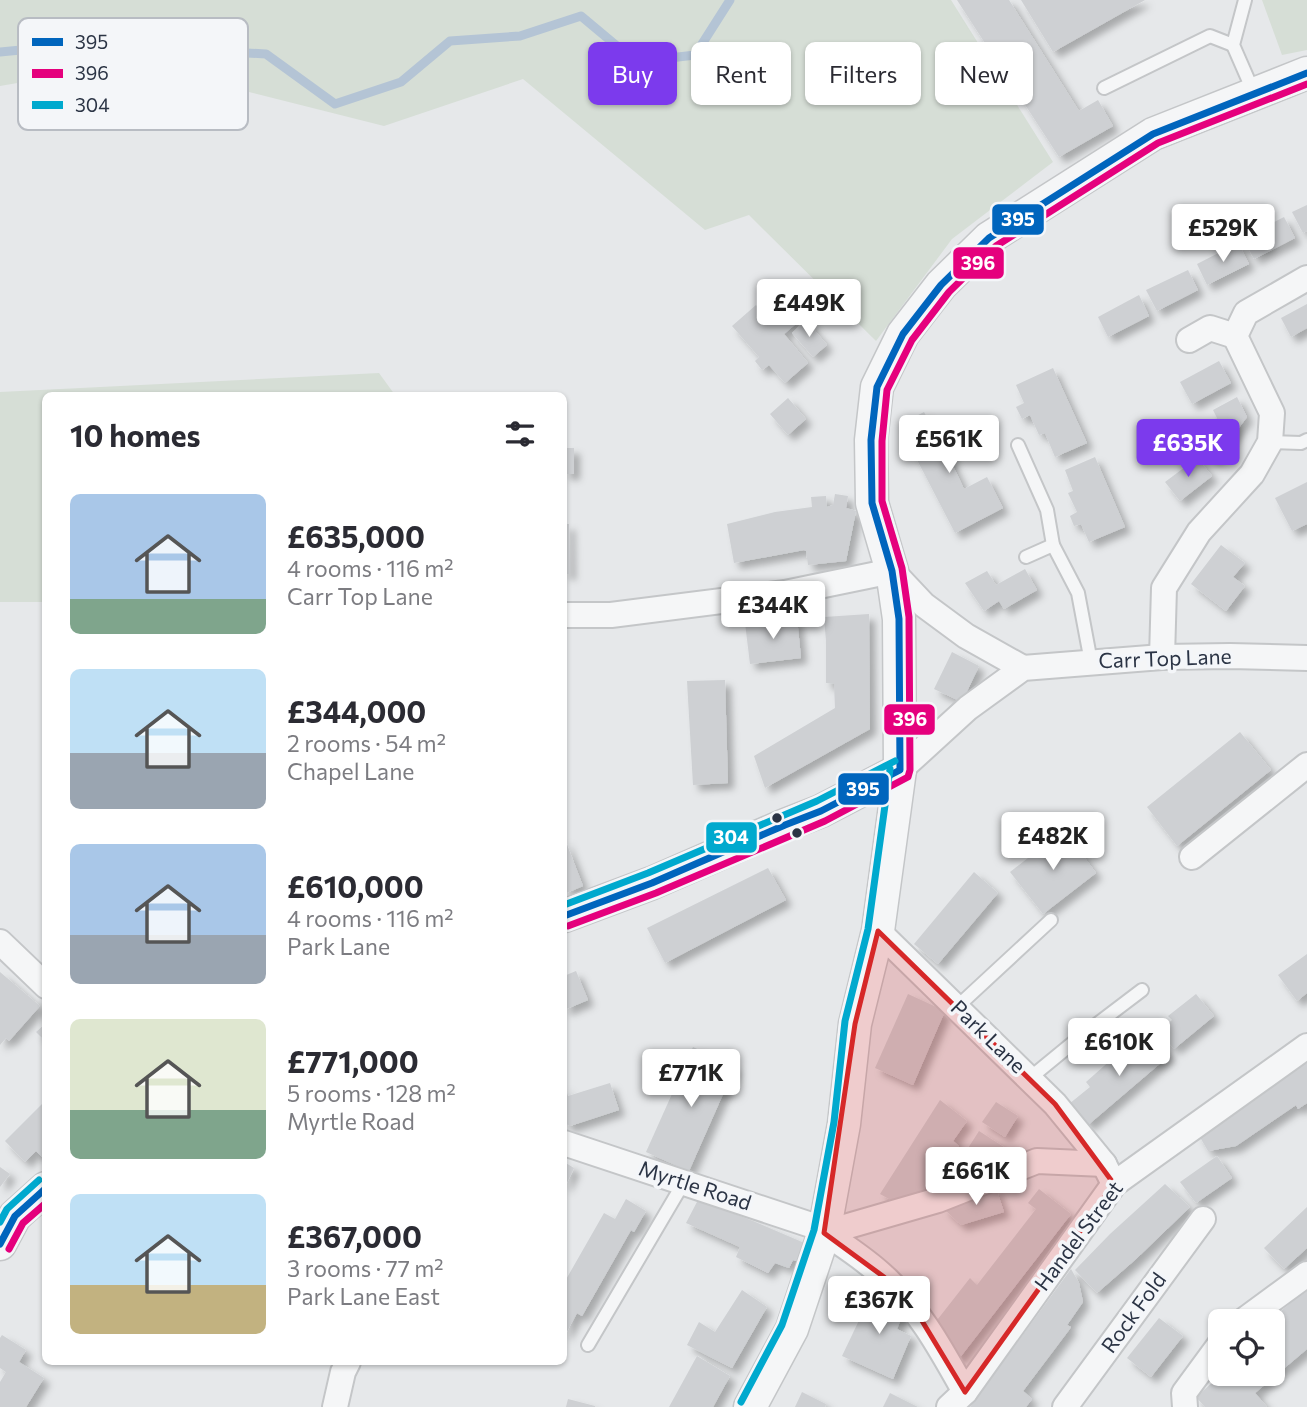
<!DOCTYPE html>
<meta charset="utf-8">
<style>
:root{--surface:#fff;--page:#f2f2f3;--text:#2b2b33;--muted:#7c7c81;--accent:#7c3aed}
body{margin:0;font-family:Commissioner,sans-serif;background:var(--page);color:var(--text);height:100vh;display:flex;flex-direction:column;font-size:26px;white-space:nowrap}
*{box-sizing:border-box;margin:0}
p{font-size:23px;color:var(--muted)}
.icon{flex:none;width:38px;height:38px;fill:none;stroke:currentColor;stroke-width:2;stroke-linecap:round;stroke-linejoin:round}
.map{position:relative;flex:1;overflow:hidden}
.sheet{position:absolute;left:42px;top:392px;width:525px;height:973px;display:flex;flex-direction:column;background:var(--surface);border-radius:10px;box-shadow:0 2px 5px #0004}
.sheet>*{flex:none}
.hud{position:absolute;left:588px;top:42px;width:612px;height:63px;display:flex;gap:14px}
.controls{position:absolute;left:1208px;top:1309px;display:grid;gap:14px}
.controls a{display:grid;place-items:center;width:77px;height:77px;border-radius:10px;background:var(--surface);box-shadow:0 2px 5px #0004;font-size:35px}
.price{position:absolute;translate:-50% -60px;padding:0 16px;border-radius:7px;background:#fff;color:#222;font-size:23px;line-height:46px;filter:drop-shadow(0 2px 4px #0008)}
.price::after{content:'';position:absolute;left:50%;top:42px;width:21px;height:16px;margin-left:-10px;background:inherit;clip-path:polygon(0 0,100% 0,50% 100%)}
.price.current{background:var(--accent);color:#fff}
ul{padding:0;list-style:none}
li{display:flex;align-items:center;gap:21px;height:175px;padding:0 28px}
li span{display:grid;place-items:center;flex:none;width:196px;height:140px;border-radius:10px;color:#555}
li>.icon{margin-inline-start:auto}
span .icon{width:84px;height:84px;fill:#fffc;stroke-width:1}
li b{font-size:30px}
h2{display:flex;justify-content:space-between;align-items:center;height:84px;padding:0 28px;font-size:30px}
.chip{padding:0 24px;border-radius:10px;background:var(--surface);box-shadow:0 2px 5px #0004;font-size:24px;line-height:63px}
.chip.current{background:var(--accent);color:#fff}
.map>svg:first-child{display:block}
</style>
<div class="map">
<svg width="1307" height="1407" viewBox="0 0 1307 1407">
<defs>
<filter id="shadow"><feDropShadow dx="6" dy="6" stdDeviation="3.5" flood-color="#0004"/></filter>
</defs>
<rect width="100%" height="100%" fill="#e6e8ea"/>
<!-- green -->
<g fill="#d6ded6">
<path d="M0,0H951L1053,162L952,239L876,341L749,215L705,230L523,79L384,126L133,63L0,86Z"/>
<path d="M1262,0H1307V50L1282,55Z"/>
<path d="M379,373L395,395L46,396L45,602H0V392Z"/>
</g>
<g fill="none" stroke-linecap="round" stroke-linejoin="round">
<!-- stream -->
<path stroke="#b4c4d5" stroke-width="9" d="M0,52L83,44L266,54L335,104L401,82L450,41L520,36L581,16L636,62L695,55L730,0"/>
</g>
<!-- building -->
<g fill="#ced0d3" filter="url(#shadow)">
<path d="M957,0H1009L1079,111L1098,100L1113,126L1059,157Z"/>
<path d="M1021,0H1145L1053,52Z"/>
<path d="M1307,205V231L1303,233L1292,212Z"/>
<path d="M1284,217L1295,238L1254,259L1243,238Z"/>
<path d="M1238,243L1249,264L1207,285L1197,264Z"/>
<path d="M1188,270L1198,290L1157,311L1146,290Z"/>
<path d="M1139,295L1149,316L1108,337L1098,317Z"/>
<path d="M779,300L798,322L784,334L808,363L785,383L769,365L762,370L755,361L759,357L732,326L756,305L764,314Z"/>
<path d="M1307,304V328L1291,337L1281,318Z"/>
<path d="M806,320L827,345L813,357L792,333Z"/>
<path d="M1219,361L1231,383L1192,404L1180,382Z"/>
<path d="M1053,368L1087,443L1055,457L1045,433L1039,435L1030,415L1022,419L1016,407L1024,403L1016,385Z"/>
<path d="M1237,397L1247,417L1215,460L1197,447L1217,418L1213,410Z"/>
<path d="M788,398L806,419L788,435L770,414Z"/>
<path d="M924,412L938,437L954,428L961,443L946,451L964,489L987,477L1003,508L955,533L899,425Z"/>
<rect x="564" y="448" width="10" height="26"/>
<path d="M1095,457L1125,527L1089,542L1081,524L1074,526L1070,516L1077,512L1068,493L1073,491L1065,470Z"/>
<path d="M1197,458L1212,476L1180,501L1165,482Z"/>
<path d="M1307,482V524L1292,531L1275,498Z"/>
<path d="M835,494L848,496L846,508L856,511L846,561L808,565L806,551L804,550L734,563L727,524L775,512L812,507L811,497L826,496L827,507L833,505Z"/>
<path d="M564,524H569L570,574H564Z"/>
<path d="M1221,545L1245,563L1233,577L1245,586L1226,611L1191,584Z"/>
<path d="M1025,569L1037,590L1004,609L999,601L984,611L965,583L987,571L996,585Z"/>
<path d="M869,614L870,729L765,788L754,756L835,708L834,684L826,683V641L824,617Z"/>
<path d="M797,618L801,658L750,664L745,623Z"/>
<path d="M952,652L979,666L962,702L934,689Z"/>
<path d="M725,680L728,783L693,785L687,681Z"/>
<path d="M1240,732L1271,770L1177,846L1147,807Z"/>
<path d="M1064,830L1096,873L1043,914L1010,872Z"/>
<path d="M564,837L583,886L564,894Z"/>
<path d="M768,868L786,900L665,963L647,928Z"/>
<path d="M974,872L998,893L938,964L914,944Z"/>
<path d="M1307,954V993L1297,1001L1278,975Z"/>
<path d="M576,971L588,1000L564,1010V976Z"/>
<path d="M0,972L40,1006L9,1041L6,1038L0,1045Z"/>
<path d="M908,994L945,1011L913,1085L875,1068Z"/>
<path d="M1196,994L1214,1016L1174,1049L1159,1031L1172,1020L1168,1016Z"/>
<path d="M46,1023V1042L36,1032Z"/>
<path d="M1149,1030L1170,1055L1088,1125L1069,1104L1090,1087L1086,1082L1113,1058L1118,1064L1135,1049L1131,1044Z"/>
<path d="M693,1047L735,1067L689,1171L646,1152Z"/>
<path d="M1303,1058L1307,1064V1103L1298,1109L1296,1105L1236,1146L1208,1151L1197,1132Z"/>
<path d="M564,1083L568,1096L610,1083L619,1110L570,1126L564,1123Z"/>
<path d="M46,1100V1154L42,1157L36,1151L25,1162L5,1141Z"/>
<path d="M940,1100L967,1121L953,1141L959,1146L924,1197L902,1206L880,1194Z"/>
<path d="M996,1102L1018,1116L1005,1137L982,1122Z"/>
<path d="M979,1131L1010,1151L997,1171L988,1166L984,1173L961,1159Z"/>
<path d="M1217,1156L1232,1178L1196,1203L1180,1182Z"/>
<path d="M564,1162L574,1168L564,1189Z"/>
<path d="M0,1167L10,1174L0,1187Z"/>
<path d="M1165,1184L1190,1207L1136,1259L1097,1293L1075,1270L1110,1234Z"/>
<path d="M996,1188L1004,1212L961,1225L942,1207Z"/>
<path d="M1039,1189L1071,1214L958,1360L934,1324L970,1278L977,1285L1036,1209L1028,1203Z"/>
<path d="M626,1199L646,1211L634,1232L631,1230L582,1316L577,1313L564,1337V1283L604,1213L615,1219Z"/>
<path d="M698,1200L753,1221L809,1245L799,1262L793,1260L789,1268L775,1263L768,1273L736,1257L740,1247L686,1223Z"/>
<path d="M1307,1207V1248L1284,1269L1264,1248Z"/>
<path d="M1071,1269L1079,1283L1083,1302L1067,1325L1071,1327L1069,1330L1023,1391L1032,1399L1026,1407H970Z"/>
<path d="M874,1289L897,1298L905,1309L897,1329L911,1336L893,1379L842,1356Z"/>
<path d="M1307,1289V1349L1255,1393L1267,1407H1205L1196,1397L1222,1374H1272V1321H1269Z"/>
<path d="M742,1290L767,1307L732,1368L687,1345L699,1322L715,1332Z"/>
<path d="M1159,1318L1183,1336L1151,1377L1127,1358Z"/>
<path d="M2,1335L26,1350L19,1362L44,1378L26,1407H0V1382L6,1372L0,1368V1338Z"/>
<path d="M697,1356L730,1376L713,1407H669Z"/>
<path d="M802,1392L826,1404L825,1407H795Z"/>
<path d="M890,1393L918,1407H883Z"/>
<path d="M568,1399L595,1406V1407H566Z"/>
</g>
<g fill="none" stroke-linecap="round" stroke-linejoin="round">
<defs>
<g id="service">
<path d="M1245,0L1233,45L1254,93"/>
<path d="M1104,88L1210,36L1233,45"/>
<path d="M1270,442L1301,443L1307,440"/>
<path d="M1018,445L1047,510L1053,545L1078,593L1091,662"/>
<path d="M1026,557L1053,545"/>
<path d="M957,1007L1051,920"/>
<path d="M1030,1078L1080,1037L1142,990"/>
<path d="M588,1345L684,1182"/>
</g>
<g id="minor">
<path d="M1189,340L1210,328L1235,336"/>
<path d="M564,615H611L785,593L892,571L924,605L966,636L1023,668"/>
<path d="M1162,657L1164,588L1199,532L1252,474L1270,442L1272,413L1235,336L1246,313L1307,278"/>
<path d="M900,770L968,708L1023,668L1162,657L1230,656L1307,658"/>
<path d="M1192,857L1307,765"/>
<path d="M878,931L1055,1104L1104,1164L1114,1184"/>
<path d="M0,942L46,986"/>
<path d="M564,1143L817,1227C839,1243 863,1257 883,1276C919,1308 942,1351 965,1392"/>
<path d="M824,1233L938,1200L1037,1161L1104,1164"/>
<path d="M1243,1321L1307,1274"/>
<path d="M335,1407L343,1372L348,1362"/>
<path d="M949,1407L965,1392L1114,1184L1307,1046"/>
<path d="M1065,1407L1203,1219"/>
<path d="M1185,1407L1184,1393L1220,1344"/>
</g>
<g id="tertiary">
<path d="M564,916L652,883L785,825L821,811L900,770"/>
<path d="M0,1244L15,1216L46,1188"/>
<path d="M750,1407L792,1329L824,1233L844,1124L855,1024L878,931L900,770L899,619L892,571L872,503L871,440L877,387L903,334L941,285L989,238L1153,134L1307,73"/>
</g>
</defs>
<!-- service casing -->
<use href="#service" stroke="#c4c6c8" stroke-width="16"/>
<!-- minor casing -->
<use href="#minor" stroke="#c4c6c8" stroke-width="28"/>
<!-- tertiary casing -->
<use href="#tertiary" stroke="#c4c6c8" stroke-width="35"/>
<!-- service -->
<use href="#service" stroke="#f5f6f7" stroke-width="12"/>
<!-- minor -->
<use href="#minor" stroke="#f5f6f7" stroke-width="24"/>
<!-- tertiary -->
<use href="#tertiary" stroke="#f5f6f7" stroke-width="32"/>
<defs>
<g id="bus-1">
<path d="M564,916L652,883L785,825L821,811L900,770L899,619L892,571L872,503L871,440L877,387L903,334L941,285L989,238L1153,134L1307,73"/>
<path d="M0,1244L15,1216L46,1188"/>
</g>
<g id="bus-2">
<path d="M568,926L656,893L825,821L908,777L910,770L909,617L902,568L882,501V441L887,390L912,340L949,292L996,246L1158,143L1307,84"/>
<path d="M9,1249L23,1223L46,1203"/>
</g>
<g id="bus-3">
<path d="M564,905L648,873L817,801L895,761"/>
<path d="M0,1222L7,1209L39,1180"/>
<path d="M741,1402L782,1325L814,1230L834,1122L845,1021L868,929L890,769"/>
</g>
</defs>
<!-- bus-1 casing -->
<use href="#bus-1" stroke="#f4f6f9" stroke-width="12"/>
<!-- bus-2 casing -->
<use href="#bus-2" stroke="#f4f6f9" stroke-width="12"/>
<!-- bus-3 casing -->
<use href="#bus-3" stroke="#f4f6f9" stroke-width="12"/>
<!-- bus-1 -->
<use href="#bus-1" stroke="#0065bd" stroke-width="7"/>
<!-- bus-2 -->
<use href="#bus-2" stroke="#e5007d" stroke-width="7"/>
<!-- bus-3 -->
<use href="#bus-3" stroke="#00a9ce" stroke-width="7"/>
</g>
<!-- marked area -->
<path fill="#d62828" fill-opacity="0.2" stroke="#d62828" stroke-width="5" stroke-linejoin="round" d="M878,931L1055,1104L1114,1184L965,1392L916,1311L884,1277L824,1233L855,1024Z"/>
<!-- markers -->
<g fill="#2b3445" stroke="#f4f6f9" stroke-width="2.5">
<circle cx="777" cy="818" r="6"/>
<circle cx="797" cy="833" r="6"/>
</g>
<g text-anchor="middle" stroke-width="7" stroke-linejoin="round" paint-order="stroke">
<!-- street labels -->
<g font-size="21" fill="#2b3445" stroke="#f4f6f9">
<text transform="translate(1165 659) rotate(-2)" y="7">Carr Top Lane</text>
<text transform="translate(988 1037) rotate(44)" y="7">Park Lane</text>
<text transform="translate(695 1186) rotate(18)" y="7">Myrtle Road</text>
<text transform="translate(1079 1236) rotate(-53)" y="7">Handel Street</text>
<text transform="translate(1134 1313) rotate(-54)" y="7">Rock Fold</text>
</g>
</g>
<!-- legend -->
<rect x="18" y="18" width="230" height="112" rx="10" fill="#f4f6f9" stroke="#b8bcc3" stroke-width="2"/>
<rect x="32" y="38" width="31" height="8" fill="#0065bd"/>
<rect x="32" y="69" width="31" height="9" fill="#e5007d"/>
<rect x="32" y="101" width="31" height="8" fill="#00a9ce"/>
<g font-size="19" fill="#2b3445">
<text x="75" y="49">395</text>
<text x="75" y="80">396</text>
<text x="75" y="112">304</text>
</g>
<g stroke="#f4f6f9" stroke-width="2.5">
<rect x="991" y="203" width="54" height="33" rx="7" fill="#0065bd"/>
<rect x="952" y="246" width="53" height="34" rx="7" fill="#e5007d"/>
<rect x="883" y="703" width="53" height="33" rx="7" fill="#e5007d"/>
<rect x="837" y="772" width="53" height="34" rx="7" fill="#0065bd"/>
<rect x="705" y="821" width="53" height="33" rx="7" fill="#00a9ce"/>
</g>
<g font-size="19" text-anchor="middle" font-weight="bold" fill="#fff">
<text x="1018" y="226">395</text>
<text x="978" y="270">396</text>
<text x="910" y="726">396</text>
<text x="863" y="796">395</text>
<text x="731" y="844">304</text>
</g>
</svg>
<div class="controls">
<a><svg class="icon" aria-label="locate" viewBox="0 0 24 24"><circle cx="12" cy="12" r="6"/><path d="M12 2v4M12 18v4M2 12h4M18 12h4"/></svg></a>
</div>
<b class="price" style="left:1223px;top:264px">£529K</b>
<b class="price" style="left:809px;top:339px">£449K</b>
<b class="price" style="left:949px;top:475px">£561K</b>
<b class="price current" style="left:1188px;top:479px">£635K</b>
<b class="price" style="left:773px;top:641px">£344K</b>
<b class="price" style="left:1053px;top:872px">£482K</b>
<b class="price" style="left:1119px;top:1078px">£610K</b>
<b class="price" style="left:691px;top:1109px">£771K</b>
<b class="price" style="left:976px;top:1207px">£661K</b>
<b class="price" style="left:879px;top:1336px">£367K</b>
<div class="hud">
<a class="chip current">Buy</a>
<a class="chip">Rent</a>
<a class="chip">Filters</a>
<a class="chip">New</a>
</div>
<section class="sheet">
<h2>10 homes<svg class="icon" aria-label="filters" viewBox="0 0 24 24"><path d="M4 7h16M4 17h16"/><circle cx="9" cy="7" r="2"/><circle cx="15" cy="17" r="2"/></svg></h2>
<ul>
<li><span style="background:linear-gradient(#a9c7e8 75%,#7fa58c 0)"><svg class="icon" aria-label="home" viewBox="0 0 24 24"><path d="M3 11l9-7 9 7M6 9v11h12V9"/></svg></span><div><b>£635,000</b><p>4 rooms · 116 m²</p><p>Carr Top Lane</p></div></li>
<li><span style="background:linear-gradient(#bfe0f5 60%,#9aa5b1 0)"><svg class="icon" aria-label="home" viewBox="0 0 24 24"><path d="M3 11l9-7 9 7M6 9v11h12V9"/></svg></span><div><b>£344,000</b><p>2 rooms · 54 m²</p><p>Chapel Lane</p></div></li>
<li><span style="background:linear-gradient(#a9c7e8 65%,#9aa5b1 0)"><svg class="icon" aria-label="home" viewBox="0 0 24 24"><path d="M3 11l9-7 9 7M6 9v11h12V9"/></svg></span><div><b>£610,000</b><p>4 rooms · 116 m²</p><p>Park Lane</p></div></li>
<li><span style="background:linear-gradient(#dfe7d0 65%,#7fa58c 0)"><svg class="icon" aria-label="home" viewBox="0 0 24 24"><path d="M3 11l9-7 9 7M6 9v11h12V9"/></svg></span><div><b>£771,000</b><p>5 rooms · 128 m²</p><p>Myrtle Road</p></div></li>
<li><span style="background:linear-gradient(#bfe0f5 65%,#c2b280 0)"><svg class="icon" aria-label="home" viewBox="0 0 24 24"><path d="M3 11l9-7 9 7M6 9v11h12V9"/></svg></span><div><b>£367,000</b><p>3 rooms · 77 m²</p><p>Park Lane East</p></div></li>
</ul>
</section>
</div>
